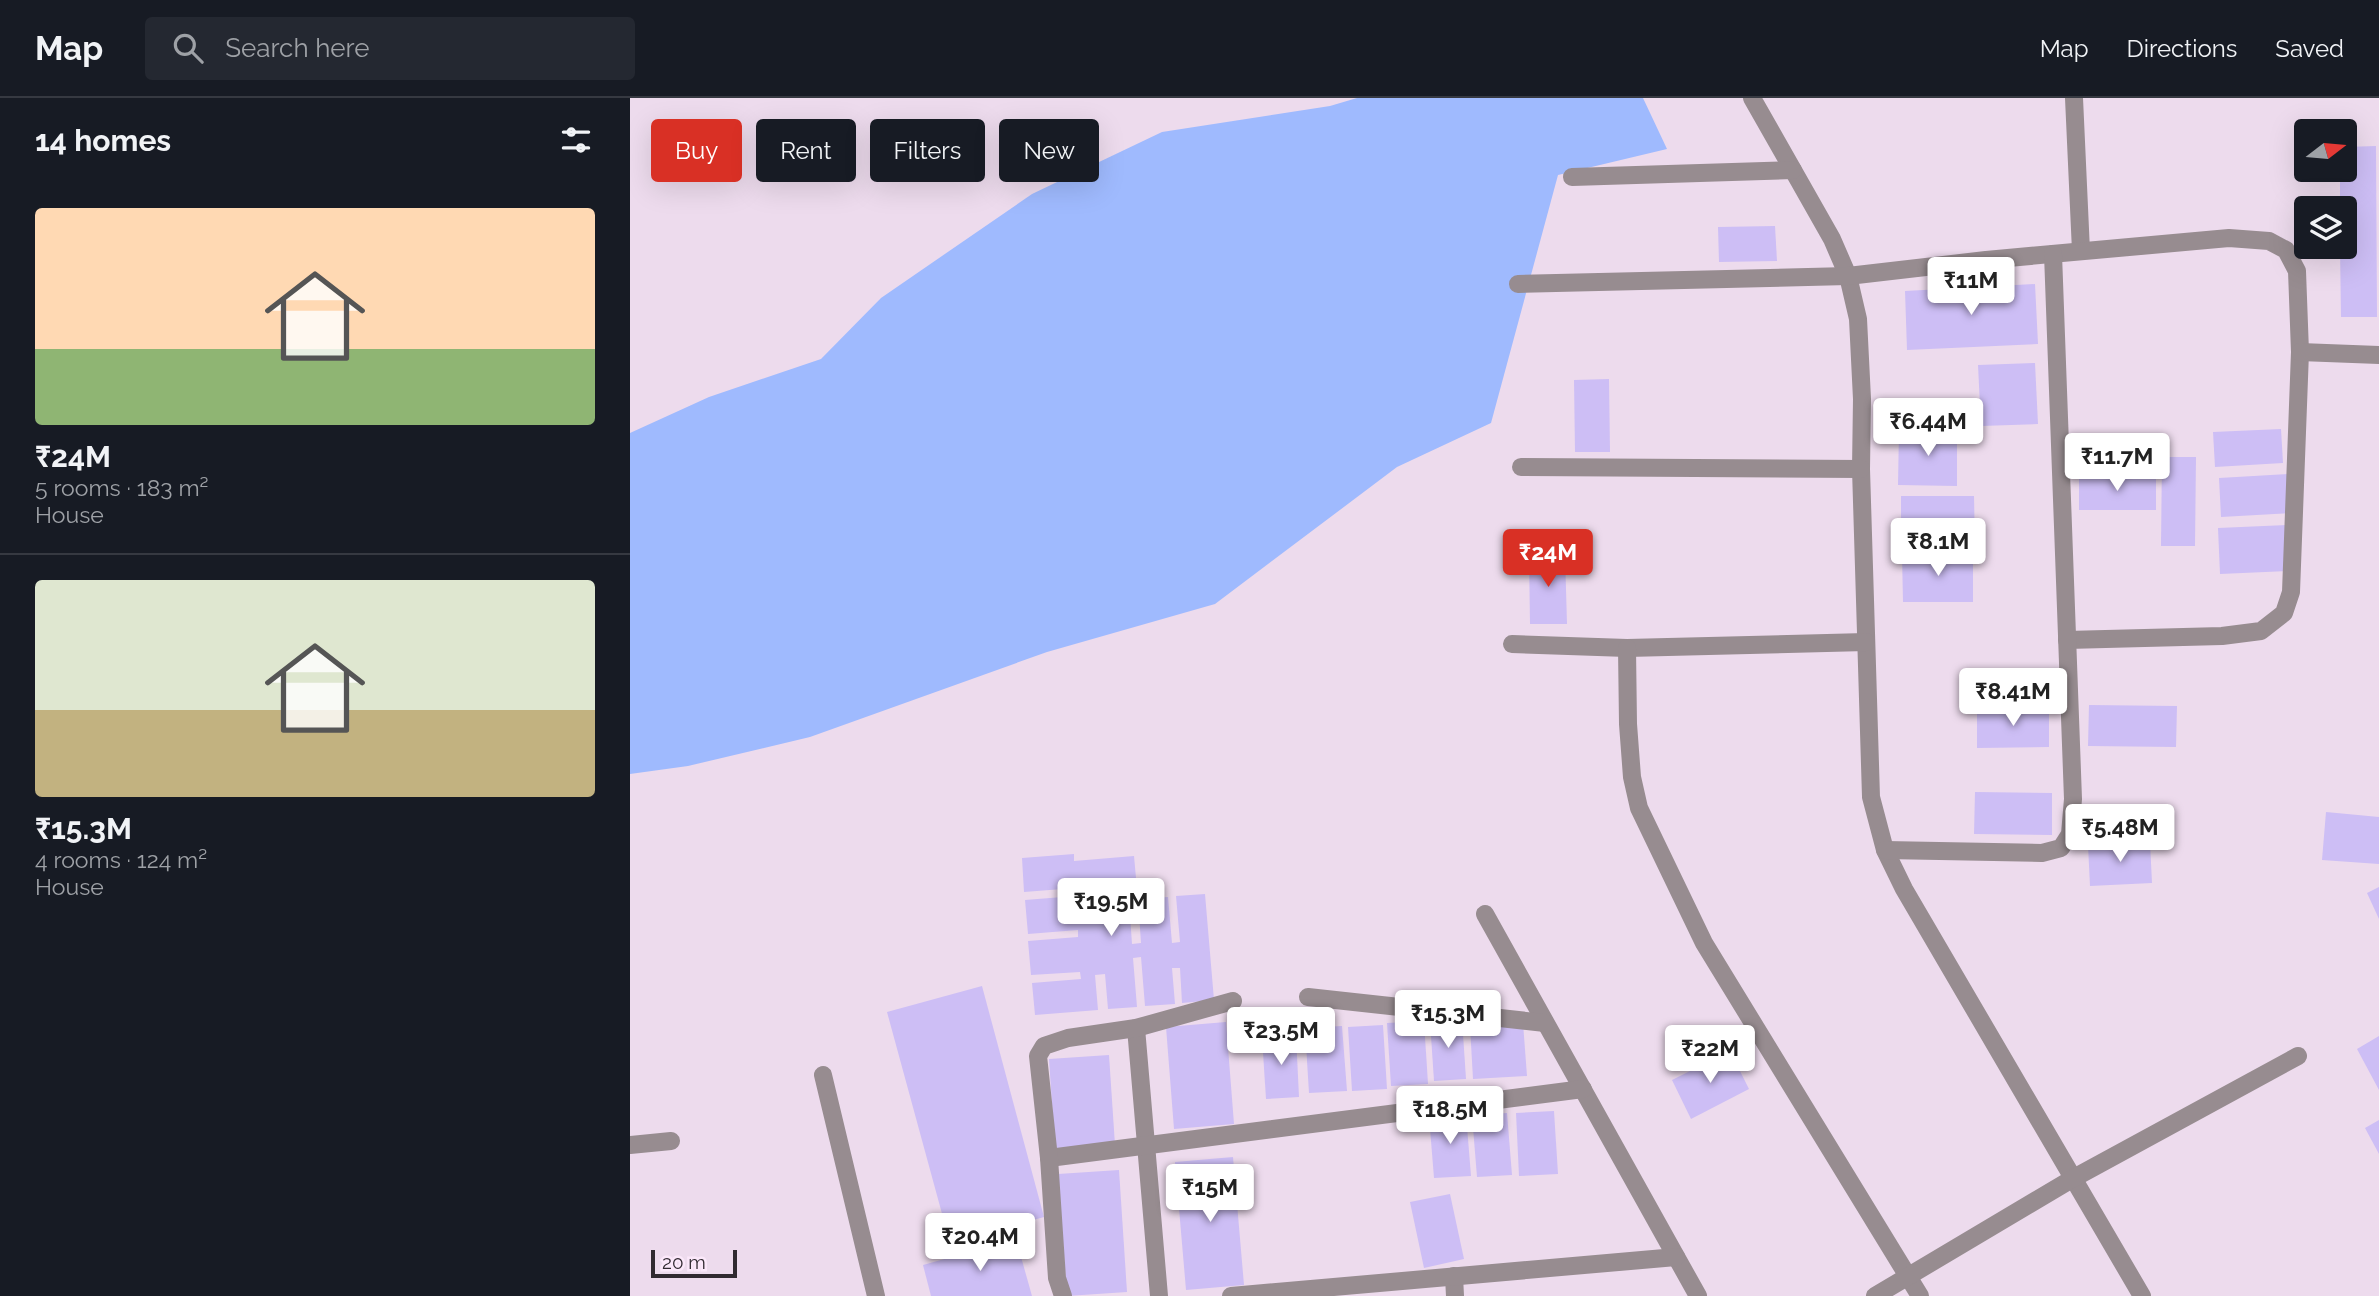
<!DOCTYPE html>
<meta charset="utf-8">
<style>
:root{--surface:#171b24;--page:#242831;--text:#f1f3f6;--muted:#9ea1a6;--line:#363941;--accent:#d93025}
body{margin:0;font-family:Raleway,sans-serif;background:var(--page);color:var(--text);height:100vh;display:flex;flex-direction:column;font-size:26px;white-space:nowrap}
*{box-sizing:border-box;margin:0}
p{font-size:23px;color:var(--muted)}
.icon{flex:none;width:38px;height:38px;fill:none;stroke:currentColor;stroke-width:2;stroke-linecap:round;stroke-linejoin:round}
.map{position:relative;flex:1;overflow:hidden}
.details{display:flex;flex-direction:column;background:var(--surface);width:630px}
.details>*{flex:none}
.banner{position:absolute;left:21px;top:21px;width:665px;height:63px;display:flex;gap:14px}
.needle{width:46px;rotate:74deg}
.tools{position:absolute;left:1664px;top:21px;display:grid;gap:14px}
.tools a{display:grid;place-items:center;width:63px;height:63px;border-radius:7px;background:var(--surface);box-shadow:0 7px 28px #0002;font-size:35px}
.scale{position:absolute;left:21px;bottom:18px;width:86px;box-sizing:border-box;padding-left:7px;border:4px solid #312a31;border-top:0;font-size:19px;line-height:24px;white-space:nowrap;color:#312a31;-webkit-text-stroke:5px #fbe8fa;paint-order:stroke}
.price{position:absolute;translate:-50% -60px;padding:0 16px;border-radius:7px;background:#fff;color:#222;font-size:23px;line-height:46px;filter:drop-shadow(0 2px 4px #0008)}
.price::after{content:'';position:absolute;left:50%;top:42px;width:21px;height:16px;margin-left:-10px;background:inherit;clip-path:polygon(0 0,100% 0,50% 100%)}
.price.on{background:var(--accent);color:#fff}
ul{padding:0;list-style:none}
li{display:grid;align-content:center;gap:14px;height:371px;padding:0 35px}
li+li{border-top:2px solid var(--line)}
li span{display:grid;place-items:center;height:217px;border-radius:7px;color:#555}
li>.icon{margin-inline-start:auto}
span .icon{width:126px;height:126px;fill:#fffc;stroke-width:1}
li b{font-size:30px}
h2{display:flex;justify-content:space-between;align-items:center;height:84px;padding:0 35px;font-size:30px}
.tag{padding:0 24px;border-radius:7px;background:var(--surface);box-shadow:0 7px 28px #0002;font-size:24px;line-height:63px}
.tag.on{background:var(--accent);color:#fff}
header{display:flex;align-items:center;gap:42px;box-sizing:border-box;height:98px;padding:0 35px;background:var(--surface);border-bottom:2px solid var(--line)}
header strong{font-size:33px}
nav{display:flex;gap:38px;margin-inline-start:auto;font-size:24px}
.search{width:490px;height:63px;background:var(--page);display:flex;align-items:center;gap:18px;box-sizing:border-box;padding:0 24px;border-radius:7px;color:var(--muted);font-size:26px}
main{display:flex;flex:1;min-height:0}
.map>svg:first-child{display:block}
</style>
<header>
<strong>Map</strong>
<div class="search"><svg class="icon" aria-label="search" viewBox="0 0 24 24"><circle cx="10" cy="10" r="6"/><path d="M15 15l6 6"/></svg>Search here</div>
<nav><a>Map</a><a>Directions</a><a>Saved</a></nav>
</header>
<main>
<section class="details">
<h2>14 homes<svg class="icon" aria-label="filters" viewBox="0 0 24 24"><path d="M4 7h16M4 17h16"/><circle cx="9" cy="7" r="2"/><circle cx="15" cy="17" r="2"/></svg></h2>
<ul>
<li><span style="background:linear-gradient(#ffd9b3 65%,#8fb573 0)"><svg class="icon" aria-label="home" viewBox="0 0 24 24"><path d="M3 11l9-7 9 7M6 9v11h12V9"/></svg></span><div><b>₹24M</b><p>5 rooms · 183 m²</p><p>House</p></div></li>
<li><span style="background:linear-gradient(#dfe7d0 60%,#c2b280 0)"><svg class="icon" aria-label="home" viewBox="0 0 24 24"><path d="M3 11l9-7 9 7M6 9v11h12V9"/></svg></span><div><b>₹15.3M</b><p>4 rooms · 124 m²</p><p>House</p></div></li>
</ul>
</section>
<div class="map">
<svg width="1749" height="1198" viewBox="0 0 1749 1198">
<rect width="100%" height="100%" fill="#eddbed"/>
<!-- water -->
<path fill="#9fbafe" d="M727,0H1013L1037,51L928,77L861,325L767,369L585,506L417,554L180,639L58,668L0,676V335L79,299L191,261L251,200L402,96L532,34L700,8Z"/>
<!-- building -->
<g fill="#cdbef5">
<path d="M1746,48L1747,219H1711L1710,149H1715V110H1710V72H1715V49Z"/>
<path d="M1145,128L1147,163L1089,164L1088,129Z"/>
<path d="M1405,186L1408,246L1277,252L1275,193Z"/>
<path d="M1405,265L1408,326L1351,328L1348,267Z"/>
<path d="M979,281L980,354H945L944,282Z"/>
<path d="M1651,331L1653,365L1585,369L1583,334Z"/>
<path d="M1269,332L1327,333V388L1268,387Z"/>
<path d="M1532,359H1566L1565,448H1531Z"/>
<path d="M1658,376L1661,415L1591,419L1589,380Z"/>
<rect x="1449" y="378" width="77" height="34"/>
<path d="M1271,398H1344L1345,447H1271Z"/>
<path d="M1657,427L1659,473L1590,476L1588,430Z"/>
<path d="M935,456L937,526H900L899,457Z"/>
<path d="M1272,456H1343V504H1273Z"/>
<path d="M1459,607L1547,608L1546,649L1458,648Z"/>
<path d="M1419,609V649L1347,650V610Z"/>
<path d="M1345,694L1422,695V737L1344,736Z"/>
<path d="M1696,714L1749,719V766L1692,762Z"/>
<path d="M1520,744L1522,785L1460,788L1458,747Z"/>
<path d="M444,756V763L504,758L507,791L487,793L488,803L499,802L502,846L511,845L508,801L538,799L542,845L550,844L546,798L575,796L584,902L552,905L550,870H542L545,906L515,908L511,859L503,860L507,909L478,911L475,876L465,877L468,912L405,917L402,885L451,881L450,874L401,877L398,843L448,839V832L398,836L395,802L445,798V790L394,794L392,760Z"/>
<path d="M1749,789V821L1737,795Z"/>
<path d="M352,888L414,1119L320,1145L257,914Z"/>
<path d="M832,921L836,981L804,983L800,923Z"/>
<path d="M794,923L798,986L761,988L757,925Z"/>
<path d="M596,924L604,1026L544,1031L536,929Z"/>
<path d="M893,925L897,978L843,981L840,928Z"/>
<path d="M753,927L757,991L722,993L718,929Z"/>
<path d="M712,928L717,993L679,995L675,930Z"/>
<path d="M666,937L669,999L636,1001L632,939Z"/>
<path d="M1749,938V992L1727,951Z"/>
<path d="M1100,953L1119,991L1061,1021L1042,982Z"/>
<path d="M479,957L485,1047L425,1051L419,961Z"/>
<path d="M924,1013L928,1076L889,1078L886,1015Z"/>
<path d="M877,1015L882,1077L847,1079L842,1017Z"/>
<path d="M836,1016L841,1078L804,1080L799,1018Z"/>
<path d="M1749,1022V1056L1735,1030Z"/>
<path d="M603,1059L614,1187L556,1192L545,1064Z"/>
<path d="M489,1072L497,1194L437,1198L428,1076Z"/>
<path d="M820,1096L834,1161L794,1170L780,1104Z"/>
<path d="M386,1141L402,1198H301L293,1167Z"/>
</g>
<g fill="none" stroke-linecap="round" stroke-linejoin="round">
<!-- minor -->
<g stroke="#978c90" stroke-width="18">
<path d="M1122,0L1202,141L1218,178L1228,221L1232,301L1231,371L1241,699L1255,752L1274,791L1512,1198"/>
<path d="M1444,0L1451,153"/>
<path d="M942,79L1163,72"/>
<path d="M888,186L1218,178L1356,162L1599,140L1639,143L1656,152L1667,173L1670,254L1661,494L1654,515L1631,533L1592,538L1437,542"/>
<path d="M1670,254L1749,257"/>
<path d="M891,369L1231,371"/>
<path d="M882,546L997,550L1236,544"/>
<path d="M997,550L998,626L1002,679L1009,710L1074,845L1290,1198"/>
<path d="M1255,752L1412,755L1431,750L1440,736L1443,701L1423,156"/>
<path d="M855,816L1068,1198"/>
<path d="M678,899L915,925"/>
<path d="M506,930L529,1198"/>
<path d="M193,977L246,1198"/>
<path d="M0,1047L41,1043"/>
<path d="M419,1060L953,991"/>
<path d="M824,1178L825,1198"/>
<path d="M433,1198L427,1180L419,1060L408,958L414,948L438,940L506,930L603,903"/>
<path d="M601,1198L1046,1159"/>
<path d="M1245,1198L1442,1081L1668,958"/>
</g>
</g>
</svg>
<div class="tools">
<a><svg class="needle" viewBox="-14 -14 28 28"><path d="M0-13l5 13h-10z" fill="#e53935"/><path d="M0 13l5-13h-10z" fill="#9ea1a6"/></svg></a>
<a><svg class="icon" aria-label="layers" viewBox="0 0 24 24"><path d="M12 4l9 5-9 5-9-5zM3 14l9 5 9-5"/></svg></a>
</div>
<div class="scale">20 m</div>
<b class="price" style="left:1341px;top:219px">₹11M</b>
<b class="price" style="left:1298px;top:360px">₹6.44M</b>
<b class="price" style="left:1487px;top:395px">₹11.7M</b>
<b class="price" style="left:1308px;top:480px">₹8.1M</b>
<b class="price on" style="left:918px;top:491px">₹24M</b>
<b class="price" style="left:1383px;top:630px">₹8.41M</b>
<b class="price" style="left:1490px;top:766px">₹5.48M</b>
<b class="price" style="left:481px;top:840px">₹19.5M</b>
<b class="price" style="left:818px;top:952px">₹15.3M</b>
<b class="price" style="left:651px;top:969px">₹23.5M</b>
<b class="price" style="left:1080px;top:987px">₹22M</b>
<b class="price" style="left:820px;top:1048px">₹18.5M</b>
<b class="price" style="left:580px;top:1126px">₹15M</b>
<b class="price" style="left:350px;top:1175px">₹20.4M</b>
<div class="banner">
<a class="tag on">Buy</a>
<a class="tag">Rent</a>
<a class="tag">Filters</a>
<a class="tag">New</a>
</div>
</div>
</main>
